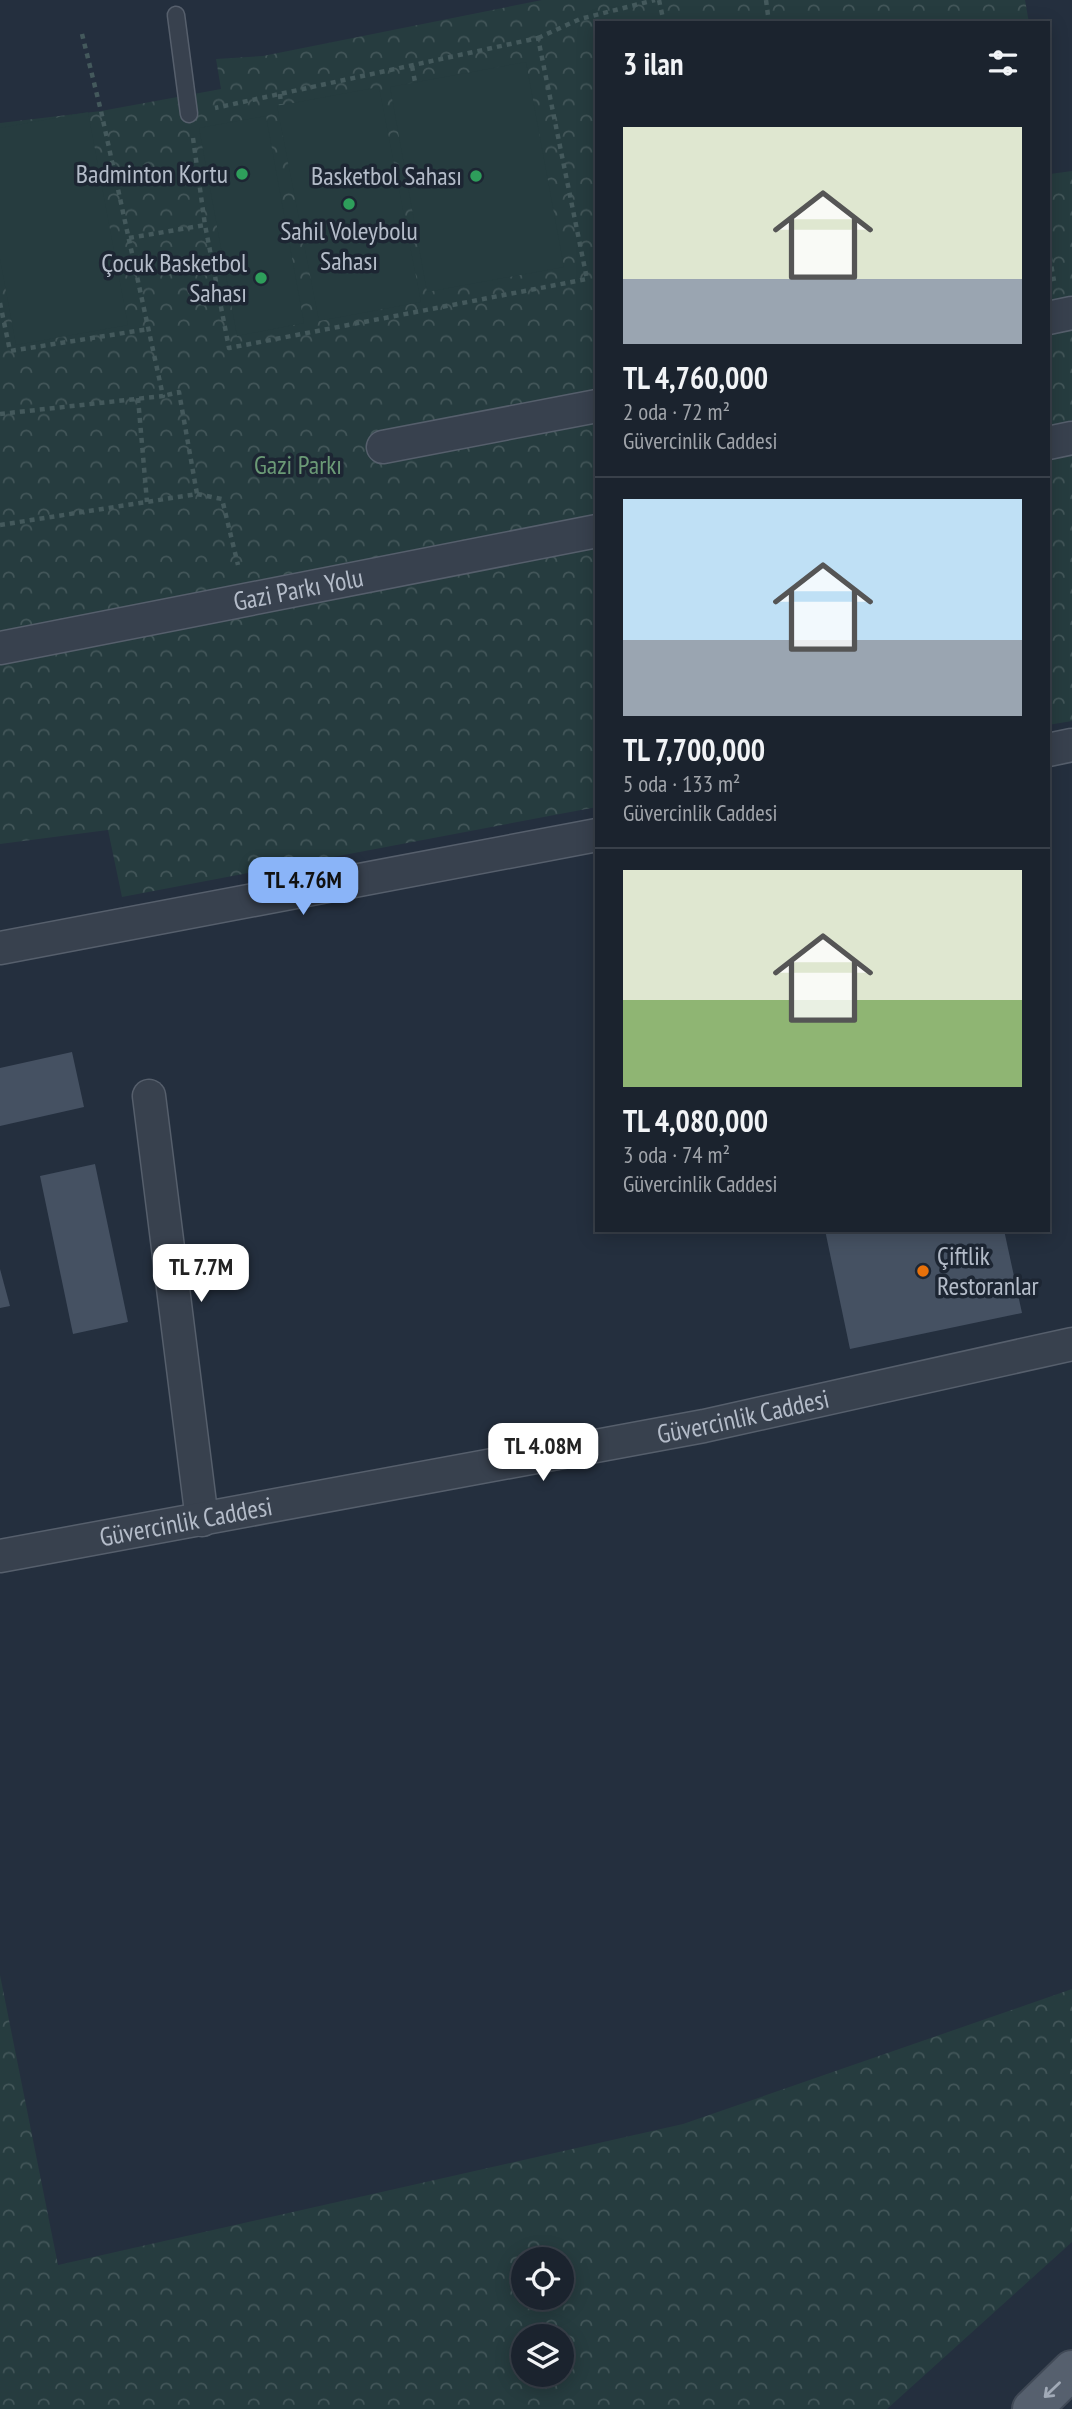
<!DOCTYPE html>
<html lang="tr">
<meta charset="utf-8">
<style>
:root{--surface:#1b232e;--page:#282f3a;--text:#f1f3f6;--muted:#a0a4aa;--line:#39404a;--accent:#8ab4f8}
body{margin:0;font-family:"PT Sans Narrow",sans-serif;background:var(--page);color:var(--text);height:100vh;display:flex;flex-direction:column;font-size:26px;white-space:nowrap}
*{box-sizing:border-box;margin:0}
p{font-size:23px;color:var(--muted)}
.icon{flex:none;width:38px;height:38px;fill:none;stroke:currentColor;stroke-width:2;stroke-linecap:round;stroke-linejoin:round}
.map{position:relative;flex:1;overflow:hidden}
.panel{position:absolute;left:595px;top:21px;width:455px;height:1211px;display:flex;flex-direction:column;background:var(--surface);border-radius:0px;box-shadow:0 4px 18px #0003,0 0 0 2px var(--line)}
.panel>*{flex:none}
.controls{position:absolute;left:511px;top:2247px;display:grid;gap:14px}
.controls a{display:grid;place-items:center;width:63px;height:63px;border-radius:50%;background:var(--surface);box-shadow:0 4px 18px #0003,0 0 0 2px var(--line);font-size:35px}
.price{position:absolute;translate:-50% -60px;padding:0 16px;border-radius:14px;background:#fff;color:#222;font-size:23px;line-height:46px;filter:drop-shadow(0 2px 4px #0008)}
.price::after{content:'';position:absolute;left:50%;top:42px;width:21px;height:16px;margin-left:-10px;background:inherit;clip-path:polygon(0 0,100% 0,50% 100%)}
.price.on{background:var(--accent);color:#111}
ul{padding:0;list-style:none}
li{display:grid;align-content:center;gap:14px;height:371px;padding:0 28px}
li+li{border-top:2px solid var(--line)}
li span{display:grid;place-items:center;height:217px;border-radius:0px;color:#555}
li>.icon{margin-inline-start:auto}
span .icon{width:126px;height:126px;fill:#fffc;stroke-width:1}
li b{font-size:30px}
h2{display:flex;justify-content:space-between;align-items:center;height:84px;padding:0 28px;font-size:30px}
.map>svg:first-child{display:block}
</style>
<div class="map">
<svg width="1072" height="2409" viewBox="0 0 1072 2409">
<defs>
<pattern id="forest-crowns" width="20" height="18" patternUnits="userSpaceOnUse" patternTransform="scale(1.75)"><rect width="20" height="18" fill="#263c3f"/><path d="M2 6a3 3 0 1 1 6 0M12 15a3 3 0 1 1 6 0" fill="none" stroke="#435659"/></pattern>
</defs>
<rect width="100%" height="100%" fill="#242f3e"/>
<!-- forest -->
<g fill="url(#forest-crowns)" fill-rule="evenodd">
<path d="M542,0H1025L1029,23H597V807L122,897L108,830L0,844V123L101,111L221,89L216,59L263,56Z"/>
<path d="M1048,161L1050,174L1072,171V721L1048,725Z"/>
<path d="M0,1975L58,2265L683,2124L1072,1989V2242L887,2409H0ZM523,2259H562V2298H523ZM523,2336H562V2375H523Z"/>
</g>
<!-- pitch -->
<g fill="#263c3f">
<path d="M526,62L564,267L427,292L390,87Z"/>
<path d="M379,87L421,302L319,321L277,106Z"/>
<path d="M88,112L128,325L16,345L0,259V128Z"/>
<path d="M266,116L304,323L237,336L199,128Z"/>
</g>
<!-- building -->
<g fill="#455162">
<path d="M72,1052L84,1107L0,1126V1068Z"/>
<path d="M95,1164L128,1322L73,1334L40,1176Z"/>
<path d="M825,1230H1004L1022,1313L850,1349Z"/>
<path d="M0,1269L10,1306L0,1308Z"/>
</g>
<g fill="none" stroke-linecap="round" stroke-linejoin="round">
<defs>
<path id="lane" d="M176,15L189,114"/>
<g id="street">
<path d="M1048,318L1072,313"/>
<path d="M1048,443L1072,438"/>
<path d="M383,447L597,406"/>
<path id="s1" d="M0,648L597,531"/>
<path d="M1048,750L1072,745"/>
<path d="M0,948L597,835"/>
<path d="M149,1096L202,1520"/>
<path id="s2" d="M0,1556L704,1426L1072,1344"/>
</g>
<path id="primary" d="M1032,2409L1072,2370"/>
</defs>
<!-- lane casing -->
<use href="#lane" stroke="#565f6c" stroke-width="19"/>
<!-- street casing -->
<use href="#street" stroke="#565f6c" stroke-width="35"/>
<!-- primary casing -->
<use href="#primary" stroke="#414a57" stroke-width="42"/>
<!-- path -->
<g stroke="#44595c" stroke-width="4.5" stroke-dasharray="5 5" stroke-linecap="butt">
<path d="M659,0L664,23"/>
<path d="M766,0L769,23"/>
<path d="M538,38L580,19L655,0"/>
<path d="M412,66L415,82"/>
<path d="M280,94L281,105"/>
<path d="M193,138L205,225"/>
<path d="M129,238L205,225L229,348L587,279L538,38L215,108"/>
<path d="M1048,247L1054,281"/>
<path d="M0,303L10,351L149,329"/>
<path d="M138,398L147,502"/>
<path d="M0,414L163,396L101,111L82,34"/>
<path d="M197,494L222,499L238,565"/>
<path d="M0,525L197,494L179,392L163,396"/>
</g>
<!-- lane -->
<use href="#lane" stroke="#38414e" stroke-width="16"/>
<!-- street -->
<use href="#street" stroke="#38414e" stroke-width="32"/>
<!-- primary -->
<use href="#primary" stroke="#56606e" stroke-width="38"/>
</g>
<!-- one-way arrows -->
<defs><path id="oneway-shaft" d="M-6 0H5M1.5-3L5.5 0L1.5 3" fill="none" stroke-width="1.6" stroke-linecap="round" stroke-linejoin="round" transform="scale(1.75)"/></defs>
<use stroke="#a1aab7" href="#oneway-shaft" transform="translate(1052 2390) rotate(136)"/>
<!-- markers -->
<g fill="#2e9e5b" stroke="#1d2633" stroke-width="2.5">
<circle cx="242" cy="174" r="7"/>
<circle cx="476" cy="176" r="7"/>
<circle cx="349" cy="204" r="7"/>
<circle cx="261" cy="278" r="7"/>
</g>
<circle fill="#e8710a" stroke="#1d2633" stroke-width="2.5" cx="923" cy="1271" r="7"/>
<g text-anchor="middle" stroke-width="7" stroke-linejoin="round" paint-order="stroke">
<!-- poi labels -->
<g font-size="26" fill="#b4bcc9" stroke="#1d2633" text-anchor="end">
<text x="228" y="183">Badminton Kortu</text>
<text x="462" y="185">Basketbol Sahası</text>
<text x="349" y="240" text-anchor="middle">Sahil Voleybolu<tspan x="349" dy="30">Sahası</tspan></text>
<text x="247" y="272">Çocuk Basketbol<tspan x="247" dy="30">Sahası</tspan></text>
<text x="937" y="1265" text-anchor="start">Çiftlik<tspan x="937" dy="30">Restoranlar</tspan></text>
</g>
<!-- park labels -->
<g font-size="26" fill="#6b9a76" stroke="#1d2633">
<text x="298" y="474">Gazi Parkı</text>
</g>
<!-- street labels -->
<g font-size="26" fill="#b4bcc9" stroke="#1d2633">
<text dy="9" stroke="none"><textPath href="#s1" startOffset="304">Gazi Parkı Yolu</textPath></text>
<text dy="9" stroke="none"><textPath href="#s2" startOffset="756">Güvercinlik Caddesi</textPath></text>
<text dy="9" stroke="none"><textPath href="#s2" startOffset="189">Güvercinlik Caddesi</textPath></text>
</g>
</g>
</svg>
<div class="controls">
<a><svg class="icon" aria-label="locate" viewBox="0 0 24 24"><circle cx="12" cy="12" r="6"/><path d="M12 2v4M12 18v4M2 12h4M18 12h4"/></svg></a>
<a><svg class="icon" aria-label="layers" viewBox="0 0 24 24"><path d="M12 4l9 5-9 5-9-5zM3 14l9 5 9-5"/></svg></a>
</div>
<b class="price on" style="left:303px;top:917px">TL 4.76M</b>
<b class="price" style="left:201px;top:1304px">TL 7.7M</b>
<b class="price" style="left:543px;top:1483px">TL 4.08M</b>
<section class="panel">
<h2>3 ilan<svg class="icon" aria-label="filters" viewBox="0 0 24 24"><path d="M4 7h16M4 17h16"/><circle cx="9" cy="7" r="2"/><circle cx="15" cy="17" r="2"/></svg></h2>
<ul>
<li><span style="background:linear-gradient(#dfe7d0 70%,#9aa5b1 0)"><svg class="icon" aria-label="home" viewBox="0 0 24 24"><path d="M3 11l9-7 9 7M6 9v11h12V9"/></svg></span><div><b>TL 4,760,000</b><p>2 oda · 72 m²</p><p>Güvercinlik Caddesi</p></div></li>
<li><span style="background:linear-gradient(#bfe0f5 65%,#9aa5b1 0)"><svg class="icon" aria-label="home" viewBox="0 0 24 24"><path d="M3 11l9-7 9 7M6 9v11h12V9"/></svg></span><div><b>TL 7,700,000</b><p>5 oda · 133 m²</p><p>Güvercinlik Caddesi</p></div></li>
<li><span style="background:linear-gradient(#dfe7d0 60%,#8fb573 0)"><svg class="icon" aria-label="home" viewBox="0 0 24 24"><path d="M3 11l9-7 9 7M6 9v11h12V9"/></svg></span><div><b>TL 4,080,000</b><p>3 oda · 74 m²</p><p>Güvercinlik Caddesi</p></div></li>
</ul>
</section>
</div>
